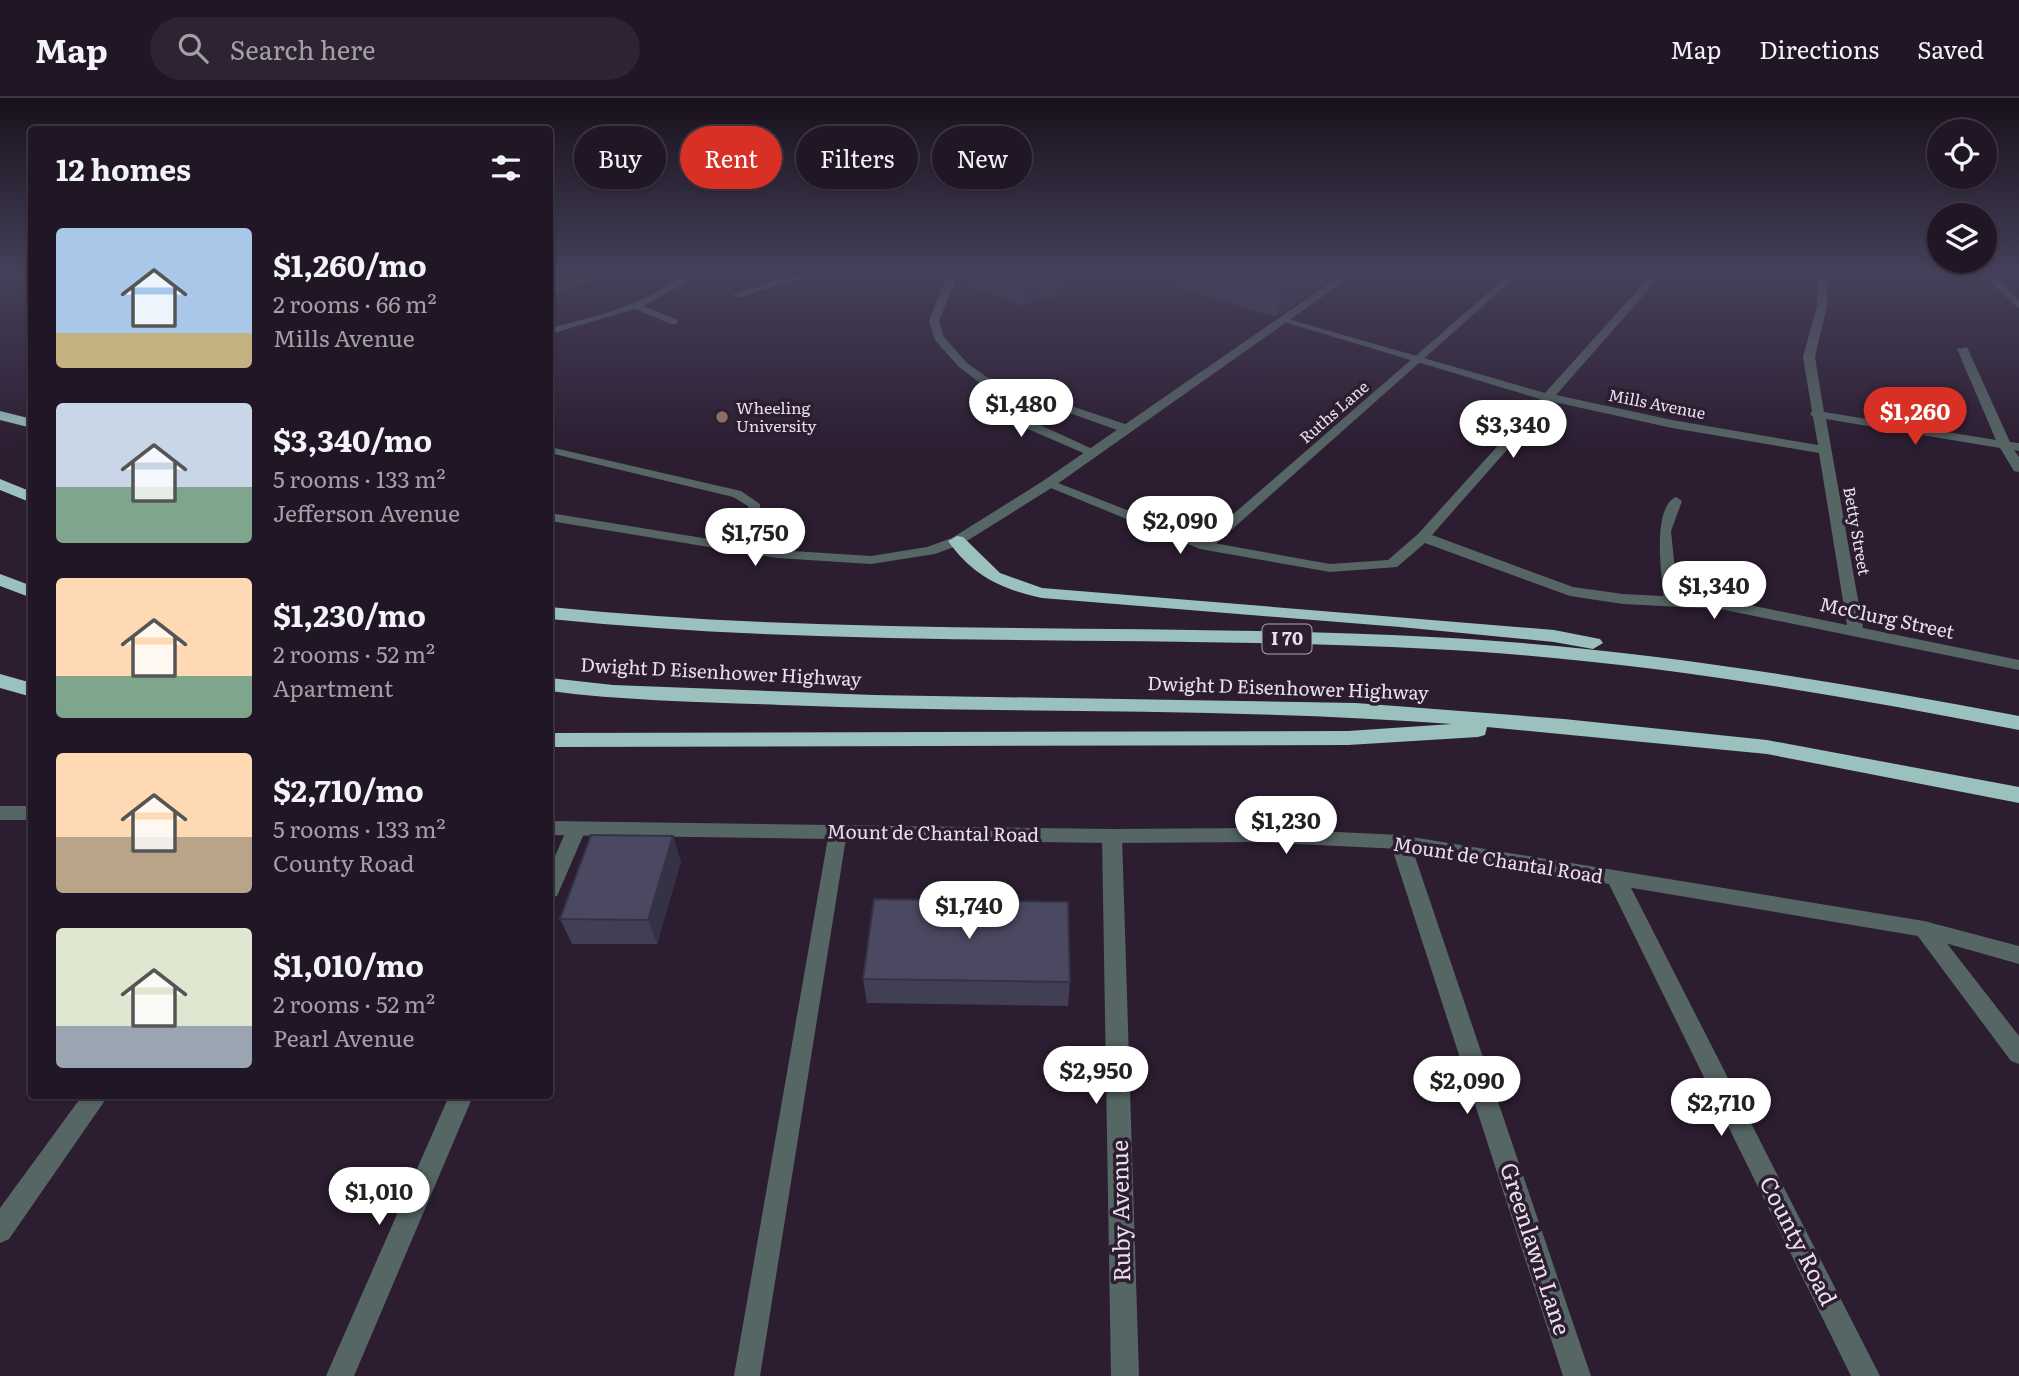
<!DOCTYPE html>
<meta charset="utf-8">
<style>
:root{--surface:#211625;--page:#2d2332;--text:#f1f3f6;--muted:#a29fa7;--line:#3e3542;--accent:#d93025}
body{margin:0;font-family:Literata,serif;background:var(--page);color:var(--text);height:100vh;display:flex;flex-direction:column;font-size:26px;white-space:nowrap}
*{box-sizing:border-box;margin:0}
p{font-size:23px;color:var(--muted)}
.icon{flex:none;width:38px;height:38px;fill:none;stroke:currentColor;stroke-width:2;stroke-linecap:round;stroke-linejoin:round}
.map{position:relative;flex:1;overflow:hidden}
.sheet{position:absolute;left:28px;top:28px;width:525px;height:973px;display:flex;flex-direction:column;background:var(--surface);border-radius:7px;box-shadow:0 2px 5px #0004,0 0 0 2px var(--line)}
.sheet>*{flex:none}
.guide{position:absolute;left:574px;top:28px;width:665px;height:63px;display:flex;gap:14px}
.buttons{position:absolute;left:1927px;top:21px;display:grid;gap:14px}
.buttons a{display:grid;place-items:center;width:70px;height:70px;border-radius:50%;background:var(--surface);box-shadow:0 2px 5px #0004,0 0 0 2px var(--line);font-size:35px}
.price{position:absolute;translate:-50% -60px;padding:0 16px;border-radius:24px;background:#fff;color:#222;font-size:23px;line-height:46px;filter:drop-shadow(0 2px 4px #0008)}
.price::after{content:'';position:absolute;left:50%;top:42px;width:21px;height:16px;margin-left:-10px;background:inherit;clip-path:polygon(0 0,100% 0,50% 100%)}
.price.on{background:var(--accent);color:#fff}
ul{padding:0;list-style:none}
li{display:flex;align-items:center;gap:21px;height:175px;padding:0 28px}
li span{display:grid;place-items:center;flex:none;width:196px;height:140px;border-radius:7px;color:#555}
li>.icon{margin-inline-start:auto}
span .icon{width:84px;height:84px;fill:#fffc;stroke-width:1}
li b{font-size:30px}
h2{display:flex;justify-content:space-between;align-items:center;height:84px;padding:0 28px;font-size:30px}
.chip{padding:0 24px;border-radius:32px;background:var(--surface);box-shadow:0 2px 5px #0004,0 0 0 2px var(--line);font-size:24px;line-height:63px}
.chip.on{background:var(--accent);color:#fff}
header{display:flex;align-items:center;gap:42px;box-sizing:border-box;height:98px;padding:0 35px;background:var(--surface);border-bottom:2px solid var(--line)}
header strong{font-size:33px}
nav{display:flex;gap:38px;margin-inline-start:auto;font-size:24px}
.search{width:490px;height:63px;background:var(--page);display:flex;align-items:center;gap:18px;box-sizing:border-box;padding:0 24px;border-radius:38px;color:var(--muted);font-size:26px}
.map>svg:first-child{display:block}
</style>
<header>
<strong>Map</strong>
<div class="search"><svg class="icon" aria-label="search" viewBox="0 0 24 24"><circle cx="10" cy="10" r="6"/><path d="M15 15l6 6"/></svg>Search here</div>
<nav><a>Map</a><a>Directions</a><a>Saved</a></nav>
</header>
<div class="map">
<svg width="2019" height="1278" viewBox="0 0 2019 1278">
<rect width="100%" height="100%" fill="#2c1d31"/>
<!-- green -->
<path fill="#27543e" d="M550,175H615L550,198Z"/>
<g fill="none" stroke-linecap="round" stroke-linejoin="round">
<!-- service -->
<g fill="#566664" fill-rule="evenodd">
<path d="M686,175H696L680,188L643,208L677,222V226H671L635,211L550,236V230C599,218 646,206 686,175Z"/>
<path d="M817,175H840L783,185L738,200L733,197L779,181Z"/>
<path d="M1511,175H1520L1210,451H1200V445Z"/>
<path d="M550,349L741,393L760,406L761,431L754,451L748,455L742,451L749,431L748,408L733,399L550,355Z"/>
<path d="M1676,399L1682,403L1671,433L1678,502L1671,506L1664,502C1662,479 1651,410 1676,399Z"/>
<path d="M838,727L844,729L847,734L760,1278H734L829,734L832,729Z"/>
</g>
<!-- minor -->
<g fill="#566664" fill-rule="evenodd">
<path d="M948,175H958L939,223L944,239L967,265L988,280L1131,328V334H1123L999,290L1036,325L1099,354L1088,357L1028,331L984,288L959,269L935,242L929,223Z"/>
<path d="M1653,175H1663L1556,297L1672,322L1818,347L1813,319L1810,316L1812,313L1803,259L1817,208L1818,175H1828L1827,208L1815,259L1824,314L1996,342L1957,251L1967,249L2010,344L2019,345V353L2014,352L2019,359V374L2014,373L2000,350L1826,321L1863,530L2019,562V572L1720,511L1623,506L1570,498L1425,445L1397,469L1330,474L1200,451L1041,386L1043,383H1053L1208,444L1330,466L1388,462L1418,436L1540,301L1281,223V219L1545,295ZM1550,303L1672,330L1819,355L1847,527L1720,501L1623,496L1573,489L1432,437Z"/>
<path d="M1981,175H1992L2019,202V211Z"/>
<path d="M576,724L583,726L586,731L557,798L550,800V770L569,726Z"/>
<path d="M1112,731L1119,733L1122,738L1139,1278H1111L1102,738L1105,733Z"/>
<path d="M1400,737L1407,739L1410,744L1591,1278H1563L1390,744L1393,739Z"/>
<path d="M1617,774L1624,776L1627,782L1880,1278H1851L1607,782L1610,776Z"/>
<path d="M1924,823L1931,825L2019,938V966L2011,963L1917,837L1914,831L1917,825Z"/>
<path d="M82,998H108L9,1141L0,1145V1110Z"/>
<path d="M449,998H473L354,1278H326Z"/>
</g>
<!-- tertiary -->
<g fill="#566664" fill-rule="evenodd">
<path d="M1344,175H1356L1053,389L962,446L935,456L871,466L777,460L550,423V415L777,452L871,458L927,449L952,440L1043,383Z"/>
<rect x="0" y="708" width="32" height="14"/>
<path d="M550,723L1112,731L1257,730L1400,737L1924,823L2019,848V866L1924,839L1400,751L1257,744L1112,745L550,737Z"/>
</g>
<!-- motorway -->
<g fill="#9bc1be" fill-rule="evenodd">
<path d="M0,313L32,321V330L0,322Z"/>
<path d="M0,381L32,394V405L0,392Z"/>
<path d="M957,438L963,439L1000,475L1042,490L1554,532L1600,541L1603,545L1593,551L1554,544L1400,529L1042,500C1001,491 973,478 948,443Z"/>
<path d="M0,476L32,488V500L0,488Z"/>
<path d="M550,509C842,539 1138,524 1432,539C1630,549 1825,581 2019,618V632C1825,594 1630,561 1432,551C1138,536 842,551 550,521Z"/>
<path d="M0,576L32,585V599L0,590Z"/>
<path d="M550,580L613,587L874,597L1356,605L1564,621L1767,642L2019,689V705L1767,656L1487,629L1485,637L1478,639L1348,647L550,649V635L1348,633L1452,626C1229,609 1005,616 781,607C704,604 626,603 550,593Z"/>
</g>
</g>
<!-- wall -->
<g fill="#403f54">
<path d="M958,175H1074L1060,198L1052,201L1045,198L1022,208L958,182Z"/>
<path d="M1176,175H1340L1276,219L1175,189Z"/>
<path d="M681,763L657,846H572L560,821Z"/>
<path d="M863,881L1070,884L1068,908L867,905Z"/>
</g>
<!-- shaded-wall -->
<g fill="#343345">
<path d="M1063,175H1074L1060,198L1052,201L1053,181Z"/>
<path d="M1291,175H1340L1276,219L1283,181Z"/>
<path d="M1046,178L1045,198L1022,208V188Z"/>
<path d="M673,738L681,763L657,846L648,822Z"/>
</g>
<!-- building -->
<g fill="#4b4962" stroke="#343345" stroke-width="2">
<path d="M989,175H1063L1061,177L1053,181L1046,178L1022,188Z"/>
<path d="M1262,175H1291L1283,181Z"/>
<path d="M591,737L673,738L648,822L560,821Z"/>
<path d="M874,801L1068,804L1070,884L863,881Z"/>
</g>
<!-- sky -->
<linearGradient id="sky" x2="0" y2="1"><stop stop-color="#18101b"/><stop offset="0.49" stop-color="#45405a"/><stop offset="1" stop-color="#45405a" stop-opacity="0"/></linearGradient>
<rect width="2019" height="354" fill="url(#sky)"/>
<!-- markers -->
<circle fill="#8d6e63" stroke="#2c1d31" stroke-width="2.5" cx="722" cy="319" r="7"/>
<g text-anchor="middle" stroke-width="7" stroke-linejoin="round" paint-order="stroke">
<!-- far-street labels -->
<g font-size="16" fill="#eae0ed" stroke="#2c1d31">
<text transform="translate(1657 306) rotate(11)" y="6">Mills Avenue</text>
<text transform="translate(1334 314) rotate(-41)" y="6">Ruths Lane</text>
<text transform="translate(1857 433) rotate(80)" y="6">Betty Street</text>
</g>
<!-- far-poi labels -->
<g font-size="16" fill="#eae0ed" stroke="#2c1d31" text-anchor="start">
<text x="736" y="316">Wheeling<tspan x="736" dy="18">University</tspan></text>
</g>
<!-- shield labels -->
<rect fill="#2c1d31" stroke="#b1a6b5" stroke-width="2" x="1262.5" y="526.5" width="49" height="29" rx="5"/>
<g font-size="18" font-weight="bold" fill="#eae0ed">
<text x="1287" y="547">I 70</text>
</g>
<!-- street labels -->
<g font-size="19" fill="#eae0ed" stroke="#2c1d31">
<text transform="translate(1887 520) rotate(12)" y="7">McClurg Street</text>
<text transform="translate(721 574) rotate(3)" y="7">Dwight D Eisenhower Highway</text>
<text transform="translate(1288 590) rotate(2)" y="7">Dwight D Eisenhower Highway</text>
<text transform="translate(933 735) rotate(1)" y="7">Mount de Chantal Road</text>
<text transform="translate(1498 762) rotate(9)" y="7">Mount de Chantal Road</text>
</g>
<!-- near-street labels -->
<g font-size="23" fill="#eae0ed" stroke="#2c1d31">
<text transform="translate(1121 1113) rotate(-91)" y="8">Ruby Avenue</text>
<text transform="translate(1798 1143) rotate(63)" y="8">County Road</text>
<text transform="translate(1535 1151) rotate(72)" y="8">Greenlawn Lane</text>
</g>
</g>
</svg>
<div class="buttons">
<a><svg class="icon" aria-label="locate" viewBox="0 0 24 24"><circle cx="12" cy="12" r="6"/><path d="M12 2v4M12 18v4M2 12h4M18 12h4"/></svg></a>
<a><svg class="icon" aria-label="layers" viewBox="0 0 24 24"><path d="M12 4l9 5-9 5-9-5zM3 14l9 5 9-5"/></svg></a>
</div>
<b class="price" style="left:1021px;top:341px">$1,480</b>
<b class="price on" style="left:1915px;top:349px">$1,260</b>
<b class="price" style="left:1513px;top:362px">$3,340</b>
<b class="price" style="left:1180px;top:458px">$2,090</b>
<b class="price" style="left:755px;top:470px">$1,750</b>
<b class="price" style="left:1714px;top:523px">$1,340</b>
<b class="price" style="left:1286px;top:758px">$1,230</b>
<b class="price" style="left:969px;top:843px">$1,740</b>
<b class="price" style="left:1096px;top:1008px">$2,950</b>
<b class="price" style="left:1467px;top:1018px">$2,090</b>
<b class="price" style="left:1721px;top:1040px">$2,710</b>
<b class="price" style="left:379px;top:1129px">$1,010</b>
<div class="guide">
<a class="chip">Buy</a>
<a class="chip on">Rent</a>
<a class="chip">Filters</a>
<a class="chip">New</a>
</div>
<section class="sheet">
<h2>12 homes<svg class="icon" aria-label="filters" viewBox="0 0 24 24"><path d="M4 7h16M4 17h16"/><circle cx="9" cy="7" r="2"/><circle cx="15" cy="17" r="2"/></svg></h2>
<ul>
<li><span style="background:linear-gradient(#a9c7e8 75%,#c2b280 0)"><svg class="icon" aria-label="home" viewBox="0 0 24 24"><path d="M3 11l9-7 9 7M6 9v11h12V9"/></svg></span><div><b>$1,260/mo</b><p>2 rooms · 66 m²</p><p>Mills Avenue</p></div></li>
<li><span style="background:linear-gradient(#c9d6e8 60%,#7fa58c 0)"><svg class="icon" aria-label="home" viewBox="0 0 24 24"><path d="M3 11l9-7 9 7M6 9v11h12V9"/></svg></span><div><b>$3,340/mo</b><p>5 rooms · 133 m²</p><p>Jefferson Avenue</p></div></li>
<li><span style="background:linear-gradient(#ffd9b3 70%,#7fa58c 0)"><svg class="icon" aria-label="home" viewBox="0 0 24 24"><path d="M3 11l9-7 9 7M6 9v11h12V9"/></svg></span><div><b>$1,230/mo</b><p>2 rooms · 52 m²</p><p>Apartment</p></div></li>
<li><span style="background:linear-gradient(#ffd9b3 60%,#b9a48a 0)"><svg class="icon" aria-label="home" viewBox="0 0 24 24"><path d="M3 11l9-7 9 7M6 9v11h12V9"/></svg></span><div><b>$2,710/mo</b><p>5 rooms · 133 m²</p><p>County Road</p></div></li>
<li><span style="background:linear-gradient(#dfe7d0 70%,#9aa5b1 0)"><svg class="icon" aria-label="home" viewBox="0 0 24 24"><path d="M3 11l9-7 9 7M6 9v11h12V9"/></svg></span><div><b>$1,010/mo</b><p>2 rooms · 52 m²</p><p>Pearl Avenue</p></div></li>
</ul>
</section>
</div>
